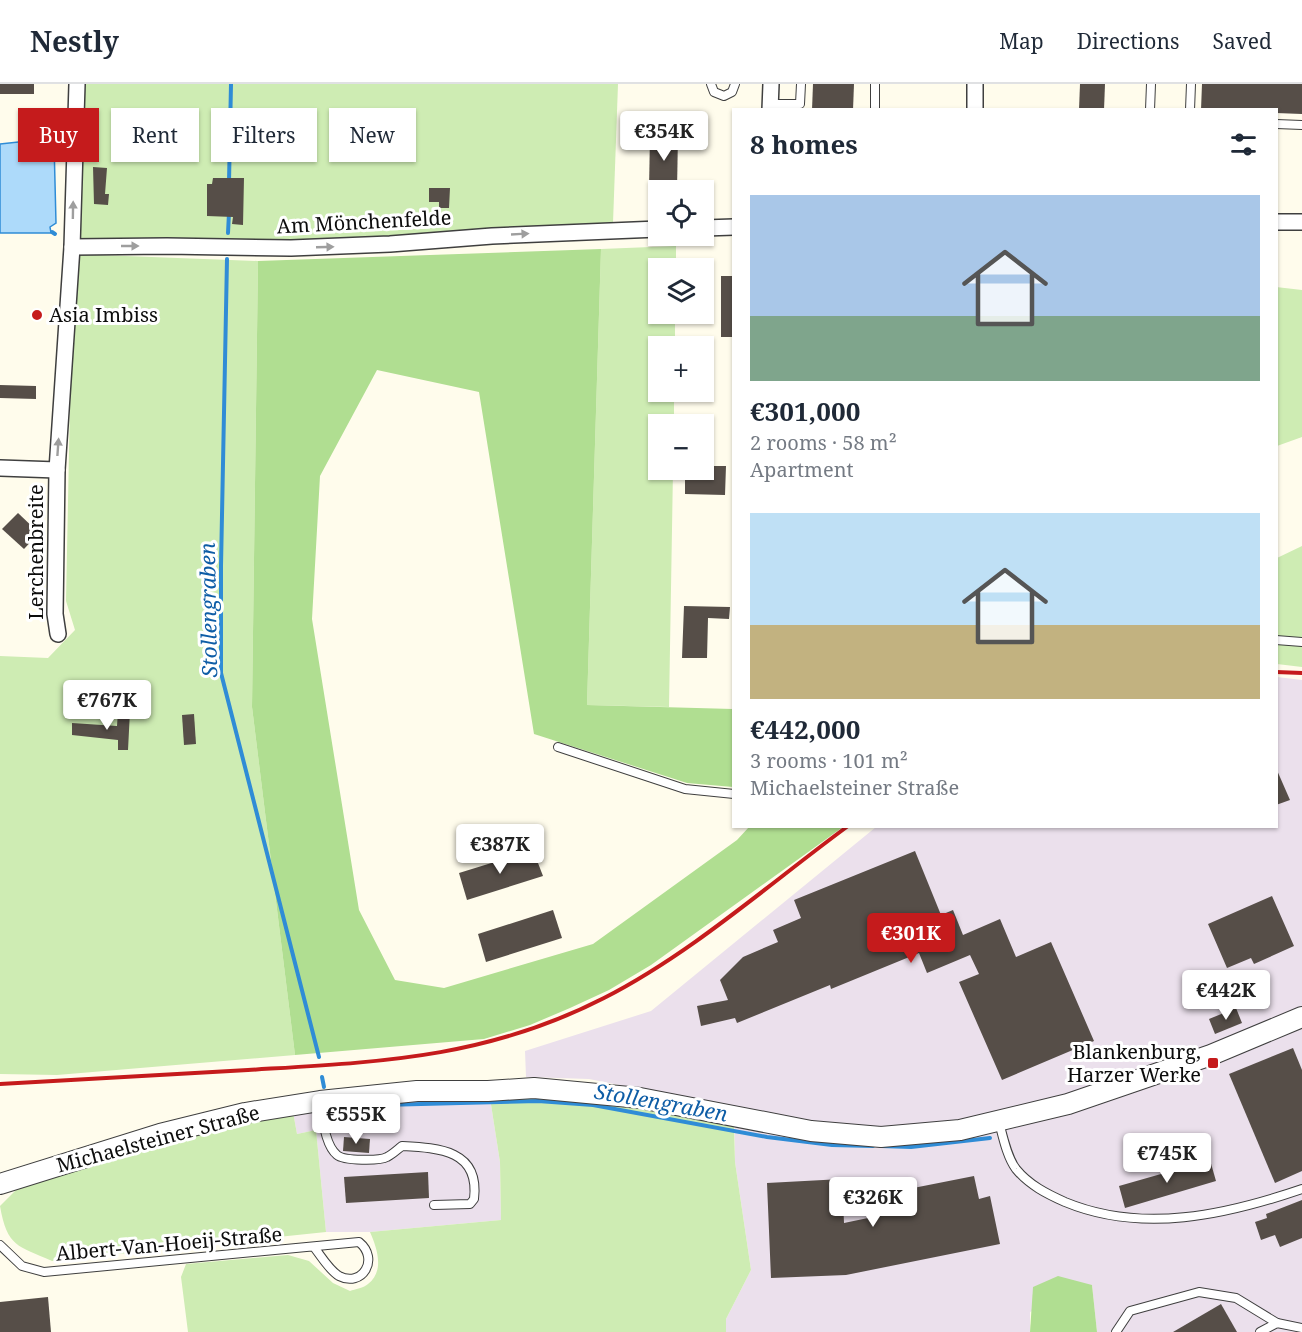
<!DOCTYPE html>
<meta charset="utf-8">
<style>
:root{--surface:#fff;--page:#f6f6f7;--text:#1f2937;--muted:#747a83;--line:#e0e1e3;--accent:#c51b1c}
body{margin:0;font-family:"Noto Serif",serif;background:var(--page);color:var(--text);height:100vh;display:flex;flex-direction:column;font-size:22px;white-space:nowrap}
*{box-sizing:border-box;margin:0}
p{font-size:20px;color:var(--muted)}
.icon{flex:none;width:33px;height:33px;fill:none;stroke:currentColor;stroke-width:2;stroke-linecap:round;stroke-linejoin:round}
.map{position:relative;flex:1;overflow:hidden}
.details{position:absolute;left:732px;top:24px;width:546px;height:720px;display:flex;flex-direction:column;background:var(--surface);border-radius:0px;box-shadow:0 2px 4px #0004}
.details>*{flex:none}
.hud{position:absolute;left:18px;top:24px;width:570px;height:54px;display:flex;gap:12px}
.controls{position:absolute;left:648px;top:96px;display:grid;gap:12px}
.controls a{display:grid;place-items:center;width:66px;height:66px;border-radius:0px;background:var(--surface);box-shadow:0 2px 4px #0004;font-size:30px}
.price{position:absolute;translate:-50% -51px;padding:0 14px;border-radius:6px;background:#fff;color:#222;font-size:20px;line-height:39px;filter:drop-shadow(0 2px 3px #0008)}
.price::after{content:'';position:absolute;left:50%;top:36px;width:18px;height:14px;margin-left:-9px;background:inherit;clip-path:polygon(0 0,100% 0,50% 100%)}
.price.current{background:var(--accent);color:#fff}
ul{padding:0;list-style:none}
li{display:grid;align-content:center;gap:12px;height:318px;padding:0 18px}
li span{display:grid;place-items:center;height:186px;border-radius:0px;color:#555}
li>.icon{margin-inline-start:auto}
span .icon{width:108px;height:108px;fill:#fffc;stroke-width:1}
li b{font-size:26px}
h2{display:flex;justify-content:space-between;align-items:center;height:72px;padding:0 18px;font-size:26px}
.tag{padding:0 21px;border-radius:0px;background:var(--surface);box-shadow:0 2px 4px #0004;font-size:21px;line-height:54px}
.tag.current{background:var(--accent);color:#fff}
header{display:flex;align-items:center;gap:36px;box-sizing:border-box;height:84px;padding:0 30px;background:var(--surface);border-bottom:2px solid var(--line)}
header strong{font-size:28px}
nav{display:flex;gap:33px;margin-inline-start:auto;font-size:21px}
.map>svg:first-child{display:block}
</style>
<header>
<strong>Nestly</strong>
<nav><a>Map</a><a>Directions</a><a>Saved</a></nav>
</header>
<div class="map">
<svg width="1302" height="1248" viewBox="0 0 1302 1248">
<rect width="100%" height="100%" fill="#fffcec"/>
<!-- industrial -->
<g fill="#ebe0ec">
<path d="M1277,593L1302,596V1248H1097L1092,1201L1030,1228V1248H726V1235L751,1186L735,1078L734,1024L589,995L526,993L525,967L651,927L876,743L1276,742Z"/>
<path d="M490,1014L500,1078L501,1136L370,1148H326L316,1046L297,1050L293,1028L405,1017Z"/>
</g>
<!-- green -->
<g fill="#ceecb3">
<path d="M81,0H618L613,139L360,156L74,157Z"/>
<path d="M676,162V184H658V230H675V262H658V308H674V340H658V386H673L669,623L587,621L601,165Z"/>
<path d="M73,170L258,177L252,623L295,971L57,991L0,990V572L48,574L75,546L66,517Z"/>
<path d="M1276,203L1302,206V353L1277,362Z"/>
<path d="M1302,462V583L1277,580V474Z"/>
<path d="M490,1014L589,1015L734,1043L735,1078L751,1186L726,1235V1248H188L181,1193L186,1180L288,1171L309,1177L333,1199L350,1207C355,1205 364,1204 368,1200C385,1187 377,1164 370,1148L501,1136L500,1078Z"/>
<path d="M293,1028L297,1050L316,1046L326,1148L52,1177C18,1162 7,1163 0,1122L18,1104L83,1080L188,1052Z"/>
</g>
<!-- forest -->
<g fill="#b0de91">
<path d="M601,165L587,621L733,625V703L687,699L534,650L479,308L377,286L320,392L312,535L359,826L395,896L444,904L593,860L737,756L749,743H843L651,881L609,906L570,924L530,941L484,955L295,971L252,623L258,177Z"/>
<path d="M1058,1192L1092,1201L1097,1248H1030L1033,1203Z"/>
</g>
<!-- water -->
<path fill="#addafa" stroke="#2f8cd6" stroke-width="1.5" d="M46,55L54,58L56,139L50,143L51,149H0V60Z"/>
<g fill="none" stroke-linecap="round" stroke-linejoin="round">
<!-- stream -->
<g stroke="#2f8cd6" stroke-width="4">
<path d="M229,98L231,0"/>
<path d="M52,148L55,150"/>
<path d="M228,149L229,129"/>
<path d="M227,175L221,482V589L319,973"/>
<path d="M322,993L324,1003"/>
<path d="M325,1026L382,1021L538,1017L593,1021L767,1053L832,1061L873,1062"/>
<path d="M881,1062L911,1063L990,1054"/>
</g>
</g>
<!-- building -->
<g fill="#564e48">
<rect x="0" y="0" width="34" height="10"/>
<path d="M813,0H854L853,26H812Z"/>
<path d="M1080,0H1105L1104,26H1079Z"/>
<path d="M1202,0H1302V30L1276,29V26H1201Z"/>
<path d="M650,51H678L677,106H649Z"/>
<path d="M93,83L107,84L105,110H109L108,121L94,120Z"/>
<path d="M213,94H244L243,141L232,140L233,133L207,132V100H212Z"/>
<path d="M429,104H450L449,124H439V118H429Z"/>
<rect x="721" y="192" width="13" height="61"/>
<path d="M0,301L36,302V315L0,314Z"/>
<path d="M704,382H726L725,411L685,410V386H704Z"/>
<path d="M18,429L39,449L24,465L2,445Z"/>
<path d="M684,522L730,523L729,535L708,534L707,574H682Z"/>
<path d="M118,627H130L128,666H118V656L72,651V639L117,642Z"/>
<path d="M194,630L196,660L184,661L182,631Z"/>
<path d="M1276,684L1290,716L1276,721Z"/>
<path d="M533,766L543,792L467,816L459,789Z"/>
<path d="M915,767L941,831L953,826L963,851L1000,835L1016,873L1051,858L1094,957L1002,996L959,898L979,890L970,871L927,889L919,869L831,905L830,901L737,939L735,934L701,942L697,922L728,916L720,896L743,873L778,858L773,846L801,834L794,816Z"/>
<path d="M1272,812L1294,862L1254,880L1251,874L1227,884L1208,840Z"/>
<path d="M553,826L562,854L486,878L478,850Z"/>
<path d="M1236,924L1242,939L1215,950L1209,935Z"/>
<path d="M1293,964L1302,986V1087L1275,1099L1229,990Z"/>
<path d="M344,1053L370,1055L369,1069L343,1067Z"/>
<path d="M1210,1076L1216,1097L1125,1124L1119,1102Z"/>
<path d="M428,1088L429,1114L346,1119L344,1093Z"/>
<path d="M974,1092L979,1115L990,1112L1000,1160L846,1191L771,1194L767,1099L842,1095L844,1139L892,1129L888,1109Z"/>
<path d="M1302,1116V1154L1280,1163L1275,1151L1261,1156L1255,1138L1267,1134L1266,1130Z"/>
<path d="M48,1213L51,1248H0V1218Z"/>
<path d="M1221,1220L1237,1248H1173Z"/>
</g>
<g fill="none" stroke-linecap="round" stroke-linejoin="round">
<defs>
<g id="service">
<path d="M711,0L714,8L724,12L732,8L735,0"/>
<path d="M875,0V26"/>
<path d="M770,20H800L801,0"/>
<path d="M1150,26L1151,0"/>
<path d="M1190,26L1191,0"/>
<path d="M1276,40L1302,41"/>
<path d="M1276,556L1302,558"/>
<path d="M558,663L685,705L734,710"/>
<path d="M321,1018C322,1033 325,1061 337,1071C344,1077 380,1077 387,1073C393,1070 398,1065 402,1062C439,1064 480,1066 474,1115L470,1120L434,1121"/>
<path d="M999,1038C1003,1053 1007,1073 1016,1085C1029,1101 1047,1110 1065,1118C1142,1150 1226,1131 1302,1105"/>
<path d="M0,1161L22,1182L44,1188L359,1158C380,1175 362,1204 339,1192C329,1186 321,1172 314,1163"/>
<path d="M1116,1248L1130,1227L1199,1208L1236,1214L1277,1239"/>
<path d="M1260,1248L1277,1239L1302,1244"/>
</g>
<g id="minor">
<path d="M770,26L771,0"/>
<path d="M975,26V0"/>
<path d="M1276,138H1302"/>
<path d="M704,144L734,143"/>
<path d="M72,163L167,162L291,164L390,160L492,152L658,145"/>
<path d="M0,384L57,386L72,163L77,0"/>
<path d="M57,386L55,530L58,550"/>
</g>
<path id="tertiary" d="M0,1100L160,1050L245,1029L320,1017L417,1007H488L534,1004L640,1014L811,1047L881,1053L960,1046L1068,1020L1211,971L1302,933"/>
</defs>
<!-- service casing -->
<use href="#service" stroke="#3f3f3f" stroke-width="10"/>
<!-- minor casing -->
<use href="#minor" stroke="#3f3f3f" stroke-width="18"/>
<!-- tertiary casing -->
<use href="#tertiary" stroke="#3f3f3f" stroke-width="22"/>
<!-- service -->
<use href="#service" stroke="#fff" stroke-width="8"/>
<!-- minor -->
<use href="#minor" stroke="#fff" stroke-width="15"/>
<!-- tertiary -->
<use href="#tertiary" stroke="#fff" stroke-width="20"/>
<!-- rail -->
<g stroke="#c51b1c" stroke-width="4">
<path d="M1276,588L1302,589"/>
<path d="M0,1000C83,995 165,991 248,986C378,978 485,975 604,914C692,869 769,800 848,742"/>
</g>
</g>
<!-- one-way arrows -->
<defs><path id="oneway-solid" d="M-6-.8H1V-3.2L6.5 0L1 3.2V.8H-6Z" transform="scale(1.5)"/></defs>
<g fill="#9e9e9e">
<use href="#oneway-solid" transform="translate(73 126) rotate(-89)"/>
<use href="#oneway-solid" transform="translate(520 150) rotate(-3)"/>
<use href="#oneway-solid" transform="translate(130 162)"/>
<use href="#oneway-solid" transform="translate(325 163) rotate(-2)"/>
<use href="#oneway-solid" transform="translate(58 363) rotate(-86)"/>
</g>
<!-- markers -->
<g fill="#c51b1c" stroke="#fff" stroke-width="2">
<circle cx="37" cy="231" r="6"/>
<rect x="1207" y="973" width="12" height="12" rx="3"/>
</g>
<g text-anchor="middle" stroke-width="6" stroke-linejoin="round" paint-order="stroke">
<!-- street labels -->
<g font-size="20" fill="#0c0c0c" stroke="#fff">
<text transform="translate(364 138) rotate(-3)" y="7">Am Mönchenfelde</text>
<text transform="translate(36 468) rotate(-90)" y="7">Lerchenbreite</text>
<text transform="translate(158 1055) rotate(-15)" y="7">Michaelsteiner Straße</text>
<text transform="translate(169 1160) rotate(-5)" y="7">Albert-Van-Hoeij-Straße</text>
</g>
<!-- poi labels -->
<g font-size="20" fill="#0c0c0c" stroke="#fff" text-anchor="start">
<text x="49" y="238">Asia Imbiss</text>
<text x="1201" y="975" text-anchor="end">Blankenburg,<tspan x="1201" dy="23">Harzer Werke</tspan></text>
</g>
<!-- water labels -->
<g font-size="21" font-style="italic" fill="#0e5da6" stroke="#fff">
<text transform="translate(209 526) rotate(-91)" y="7">Stollengraben</text>
<text transform="translate(661 1019) rotate(10)" y="7">Stollengraben</text>
</g>
</g>
</svg>
<div class="controls">
<a><svg class="icon" aria-label="locate" viewBox="0 0 24 24"><circle cx="12" cy="12" r="6"/><path d="M12 2v4M12 18v4M2 12h4M18 12h4"/></svg></a>
<a><svg class="icon" aria-label="layers" viewBox="0 0 24 24"><path d="M12 4l9 5-9 5-9-5zM3 14l9 5 9-5"/></svg></a>
<a>+</a>
<a>−</a>
</div>
<b class="price" style="left:664px;top:78px">€354K</b>
<b class="price" style="left:107px;top:647px">€767K</b>
<b class="price" style="left:500px;top:791px">€387K</b>
<b class="price current" style="left:911px;top:880px">€301K</b>
<b class="price" style="left:1226px;top:937px">€442K</b>
<b class="price" style="left:356px;top:1061px">€555K</b>
<b class="price" style="left:1167px;top:1100px">€745K</b>
<b class="price" style="left:873px;top:1144px">€326K</b>
<div class="hud">
<a class="tag current">Buy</a>
<a class="tag">Rent</a>
<a class="tag">Filters</a>
<a class="tag">New</a>
</div>
<section class="details">
<h2>8 homes<svg class="icon" aria-label="filters" viewBox="0 0 24 24"><path d="M4 7h16M4 17h16"/><circle cx="9" cy="7" r="2"/><circle cx="15" cy="17" r="2"/></svg></h2>
<ul>
<li><span style="background:linear-gradient(#a9c7e8 65%,#7fa58c 0)"><svg class="icon" aria-label="home" viewBox="0 0 24 24"><path d="M3 11l9-7 9 7M6 9v11h12V9"/></svg></span><div><b>€301,000</b><p>2 rooms · 58 m²</p><p>Apartment</p></div></li>
<li><span style="background:linear-gradient(#bfe0f5 60%,#c2b280 0)"><svg class="icon" aria-label="home" viewBox="0 0 24 24"><path d="M3 11l9-7 9 7M6 9v11h12V9"/></svg></span><div><b>€442,000</b><p>3 rooms · 101 m²</p><p>Michaelsteiner Straße</p></div></li>
</ul>
</section>
</div>
